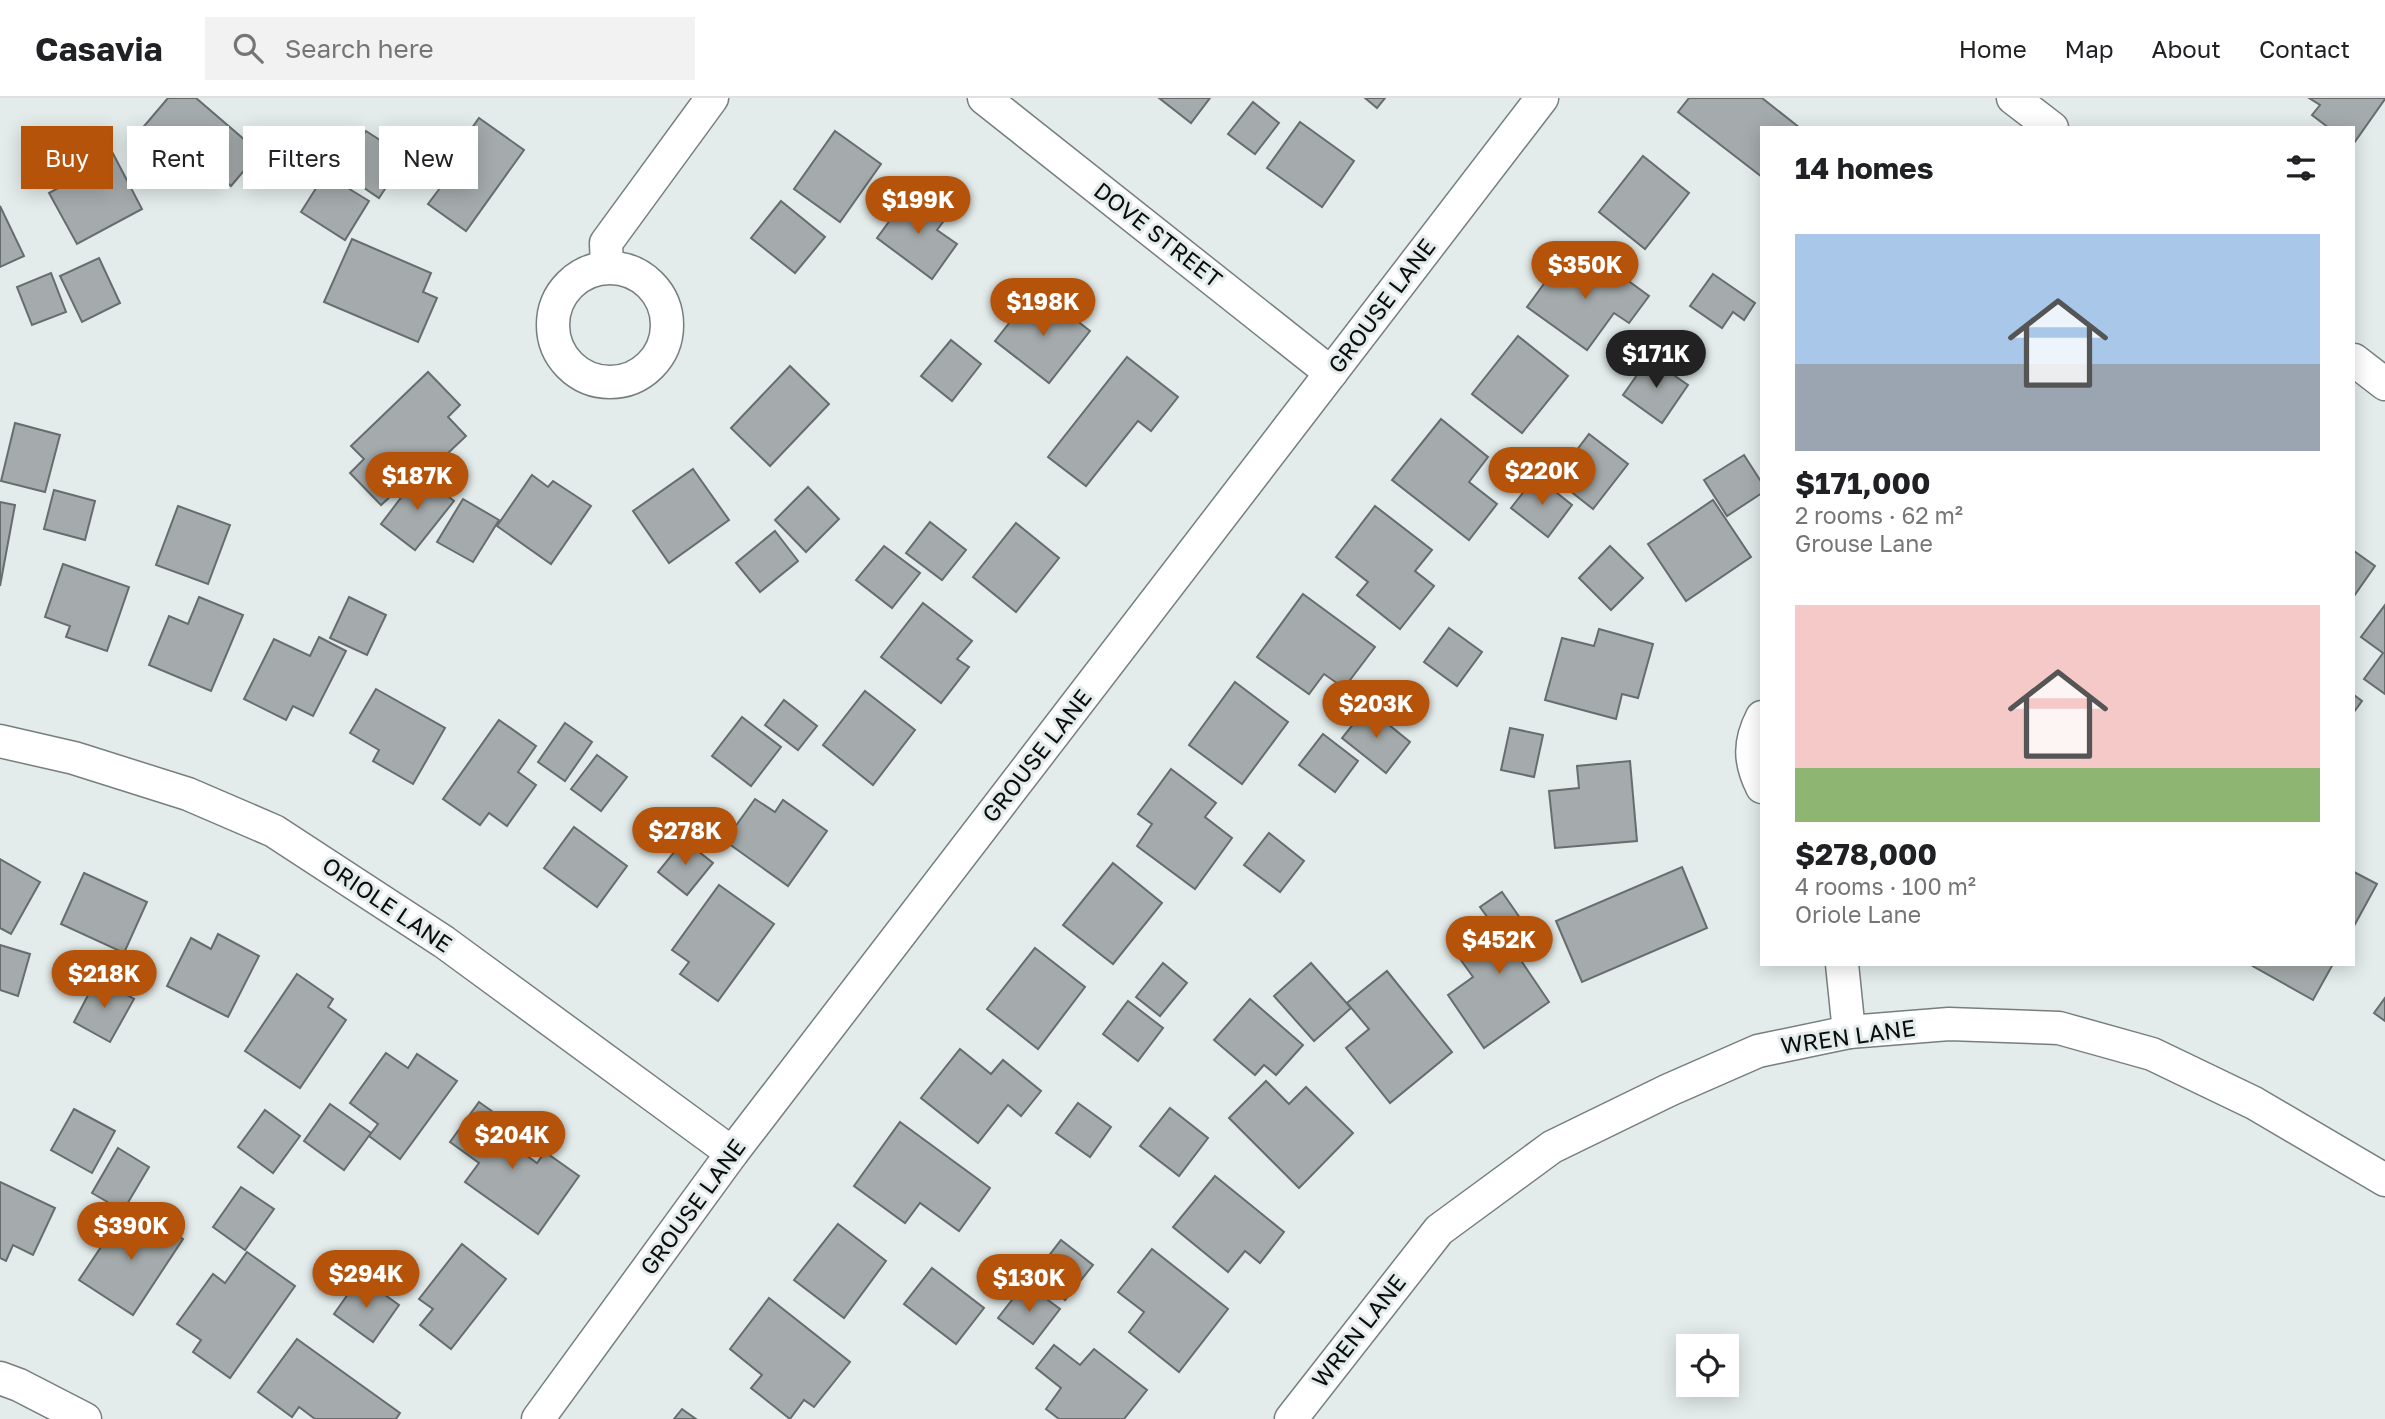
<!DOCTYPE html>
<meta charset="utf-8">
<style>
:root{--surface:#fff;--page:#f2f2f2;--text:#202124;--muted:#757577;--line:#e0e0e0;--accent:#b45309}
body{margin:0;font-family:"Golos Text",sans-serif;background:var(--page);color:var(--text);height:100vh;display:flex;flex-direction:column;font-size:26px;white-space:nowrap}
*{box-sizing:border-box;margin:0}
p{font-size:23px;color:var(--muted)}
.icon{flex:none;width:38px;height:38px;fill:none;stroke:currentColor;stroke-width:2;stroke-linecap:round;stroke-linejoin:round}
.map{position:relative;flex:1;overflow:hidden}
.panel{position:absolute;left:1760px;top:28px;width:595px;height:840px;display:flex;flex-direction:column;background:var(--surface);border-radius:0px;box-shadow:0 4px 18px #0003}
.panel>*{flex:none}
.guide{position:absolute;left:21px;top:28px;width:665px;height:63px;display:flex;gap:14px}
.tools{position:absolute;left:1676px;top:1236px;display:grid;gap:14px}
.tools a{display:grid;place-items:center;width:63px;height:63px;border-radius:0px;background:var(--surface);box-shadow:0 4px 18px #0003;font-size:35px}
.price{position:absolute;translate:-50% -60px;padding:0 16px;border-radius:24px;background:var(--accent);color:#fff;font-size:23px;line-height:46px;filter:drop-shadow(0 2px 4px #0008)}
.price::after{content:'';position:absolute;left:50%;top:42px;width:21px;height:16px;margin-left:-10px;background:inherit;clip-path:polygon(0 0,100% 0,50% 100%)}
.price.current{background:#222;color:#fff}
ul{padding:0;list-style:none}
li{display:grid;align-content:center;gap:14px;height:371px;padding:0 35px}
li span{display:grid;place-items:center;height:217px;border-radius:0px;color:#555}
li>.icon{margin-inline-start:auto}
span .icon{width:126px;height:126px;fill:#fffc;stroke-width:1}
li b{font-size:30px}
h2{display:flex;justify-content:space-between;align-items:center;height:84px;padding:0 35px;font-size:30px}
.chip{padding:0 24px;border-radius:0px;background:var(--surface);box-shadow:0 4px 18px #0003;font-size:24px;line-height:63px}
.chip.current{background:var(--accent);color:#fff}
header{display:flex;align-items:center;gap:42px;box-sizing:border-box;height:98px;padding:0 35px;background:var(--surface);border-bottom:2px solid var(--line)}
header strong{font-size:33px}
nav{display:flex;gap:38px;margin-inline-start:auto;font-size:24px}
.search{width:490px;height:63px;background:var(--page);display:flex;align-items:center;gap:18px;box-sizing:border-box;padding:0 24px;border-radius:0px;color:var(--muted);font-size:26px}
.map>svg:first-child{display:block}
</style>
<header>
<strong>Casavia</strong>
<div class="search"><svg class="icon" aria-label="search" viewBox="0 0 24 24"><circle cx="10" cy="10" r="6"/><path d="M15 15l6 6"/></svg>Search here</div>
<nav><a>Home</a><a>Map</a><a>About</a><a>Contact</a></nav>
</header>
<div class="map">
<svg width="2385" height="1321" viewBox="0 0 2385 1321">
<rect width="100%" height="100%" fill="#e3ebeb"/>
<!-- building -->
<g fill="#a5abac" stroke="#676d6d" stroke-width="2">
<path d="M168,0H196L260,55L280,31L311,57L289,83L258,56L231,88L202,63L191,77L140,33Z"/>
<path d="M1159,0H1210L1191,25Z"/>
<path d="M1365,0H1385L1377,10Z"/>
<path d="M1689,0H1762L1800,30H1762V79L1678,14Z"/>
<path d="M2309,0H2385V1L2354,45V30H2329L2312,17L2320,7Z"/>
<path d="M1253,4L1279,25L1255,56L1228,36Z"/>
<path d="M479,20L524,52L466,133L428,106L452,74L445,68Z"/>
<path d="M1300,24L1354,63L1322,109L1267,70Z"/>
<path d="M366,33L406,59L379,100L339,73Z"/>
<path d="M835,33L881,66L840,124L794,91Z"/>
<path d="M108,46L142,111L77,146L49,95L75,81L67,68Z"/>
<path d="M1643,58L1689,95L1645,151L1599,114Z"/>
<path d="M325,76L369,103L345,142L301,114Z"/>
<path d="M911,94L946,120L937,132L957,146L932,181L877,140Z"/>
<path d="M781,103L825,139L795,175L751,140Z"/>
<path d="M0,108L24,158L0,169Z"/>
<path d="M352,141L431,175L423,194L437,200L418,244L324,204Z"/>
<path d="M1565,157L1599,181L1608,168L1649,198L1629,225L1614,215L1587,252L1527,209Z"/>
<path d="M99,160L120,205L82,224L60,178Z"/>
<path d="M51,175L66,214L32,227L17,189Z"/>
<path d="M1713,176L1755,205L1744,222L1733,214L1722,230L1690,208Z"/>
<path d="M1029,200L1047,215L1054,205L1090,233L1049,285L995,243Z"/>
<path d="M1518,238L1568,278L1522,335L1472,296Z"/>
<path d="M951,242L981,266L952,303L921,278Z"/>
<path d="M1127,259L1178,299L1151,333L1138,323L1086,388L1048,359Z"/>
<path d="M1649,260L1688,287L1662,325L1623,297Z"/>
<path d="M790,268L829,306L770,368L731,330Z"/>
<path d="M428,274L460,307L448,319L466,338L428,374L423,369L381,407L350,375L364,361L351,348Z"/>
<path d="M1441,321L1488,359L1469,384L1497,406L1469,442L1392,382Z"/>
<path d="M15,325L60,337L45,394L1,383Z"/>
<path d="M1589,336L1628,366L1593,411L1555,381Z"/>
<path d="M1744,357L1762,385V395L1727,418L1704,382Z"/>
<path d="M693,371L729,422L669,465L633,413Z"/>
<path d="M419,376L454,403L415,452L381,426Z"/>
<path d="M532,377L548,389L553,383L591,408L551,466L497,428Z"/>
<path d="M1536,378L1572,407L1548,439L1511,410Z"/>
<path d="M808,389L839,421L806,454L775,422Z"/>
<path d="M54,392L95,403L85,442L44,431Z"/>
<path d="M463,401L499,422L473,464L437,444Z"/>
<path d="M1713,402L1751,459L1686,503L1648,446Z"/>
<path d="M0,404L15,407L0,488Z"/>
<path d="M178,408L230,427L208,486L156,467Z"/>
<path d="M1375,408L1432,452L1415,473L1434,488L1400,531L1357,497L1368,484L1336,459Z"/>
<path d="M930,424L966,452L942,482L906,455Z"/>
<path d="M1016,425L1059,460L1016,514L973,479Z"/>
<path d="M775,433L798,463L760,494L736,465Z"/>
<path d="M884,448L920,475L892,510L856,482Z"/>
<path d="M1610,448L1643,480L1611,512L1579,480Z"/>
<path d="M2354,453L2375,468L2354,498Z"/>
<path d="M63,466L129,489L107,553L66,539L70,528L45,519Z"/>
<path d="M1303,496L1375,549L1344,590L1324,576L1309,596L1257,559Z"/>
<path d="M199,499L243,517L211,593L149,567L169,518L188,526Z"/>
<path d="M349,499L386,517L367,557L330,540Z"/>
<path d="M923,505L972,543L957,561L969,569L941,605L881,559Z"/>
<path d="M2385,507V596L2364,581L2383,555L2361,539Z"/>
<path d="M1449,530L1482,554L1457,588L1424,564Z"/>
<path d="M1599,531L1653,546L1638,600L1622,596L1616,621L1545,602L1562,540L1594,548Z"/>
<path d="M319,539L346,553L313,618L293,608L286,622L244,601L274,541L310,558Z"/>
<path d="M1235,584L1288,624L1242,686L1189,647Z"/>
<path d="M376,591L445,630L413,686L373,663L379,652L350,635Z"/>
<path d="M865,593L915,632L873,687L823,647Z"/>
<path d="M2354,597L2362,603L2354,614Z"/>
<path d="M784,602L817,628L798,652L765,627Z"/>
<path d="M1367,609L1410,644L1386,675L1342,640Z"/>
<path d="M742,619L781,649L751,688L712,658Z"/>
<path d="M499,622L536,648L518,674L536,687L507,728L489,715L480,727L443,701Z"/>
<path d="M565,625L592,644L565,683L538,664Z"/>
<path d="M1510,630L1543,637L1534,679L1501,672Z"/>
<path d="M1323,636L1358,663L1335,694L1299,667Z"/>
<path d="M597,657L627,679L601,713L571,691Z"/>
<path d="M1630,663L1637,743L1555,750L1549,693L1579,690L1577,668Z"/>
<path d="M1171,671L1216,705L1205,719L1232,740L1195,791L1137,748L1152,726L1138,716Z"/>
<path d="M755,701L775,714L783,702L827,733L788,788L725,743Z"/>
<path d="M574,729L627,768L597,809L544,770Z"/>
<path d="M1269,735L1304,763L1280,794L1244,767Z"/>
<path d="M684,742L713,765L687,797L658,774Z"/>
<path d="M0,761L40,784L11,836L0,830Z"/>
<path d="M1113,765L1162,805L1113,866L1063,827Z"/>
<path d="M1682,769L1707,830L1582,884L1556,823Z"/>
<path d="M2354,774L2377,786L2354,828Z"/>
<path d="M84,775L147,804L124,855L61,826Z"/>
<path d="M719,787L774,826L718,903L680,876L689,864L672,852Z"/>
<path d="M1502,794L1539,847L1520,861L1549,904L1484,950L1448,897L1473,879L1458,858L1496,831L1480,809Z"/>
<path d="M218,836L259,858L228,919L167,888L191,840L211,851Z"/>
<path d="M0,847L30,856L18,898L0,892Z"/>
<path d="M1035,850L1085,889L1038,951L987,911Z"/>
<path d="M1163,865L1187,885L1160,918L1136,899Z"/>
<path d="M1311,865L1351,910L1314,943L1274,898Z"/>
<path d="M2249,866H2333L2313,902Z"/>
<path d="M1387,873L1452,954L1390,1005L1346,950L1369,931L1347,905Z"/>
<path d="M297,876L333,901L328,909L346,922L300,990L245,953Z"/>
<path d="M97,880L134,901L110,944L74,924Z"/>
<path d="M2385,900V923L2374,915Z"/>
<path d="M1250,901L1303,947L1276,977L1264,967L1255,977L1214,942Z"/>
<path d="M1128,903L1163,930L1138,963L1103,936Z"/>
<path d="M960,951L991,976L1003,962L1041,993L1021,1018L1008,1007L978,1045L921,1000Z"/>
<path d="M386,955L408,970L417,956L457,983L400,1061L369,1038L378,1026L350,1005Z"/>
<path d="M1266,983L1289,1006L1306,989L1353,1035L1299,1090L1229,1020Z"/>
<path d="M479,1004L513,1028L504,1041L537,1065L545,1054L579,1078L538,1136L465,1084L479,1065L450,1044Z"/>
<path d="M1078,1005L1111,1029L1090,1059L1056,1035Z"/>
<path d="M330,1006L371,1035L344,1072L304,1043Z"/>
<path d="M1170,1010L1208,1040L1179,1078L1140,1048Z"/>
<path d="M74,1011L115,1033L92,1075L51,1052Z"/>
<path d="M265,1012L300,1038L273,1075L238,1049Z"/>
<path d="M900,1024L990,1090L959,1133L920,1105L905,1125L854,1088Z"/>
<path d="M118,1050L149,1069L123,1113L92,1095Z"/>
<path d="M1215,1078L1284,1134L1260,1165L1245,1153L1228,1174L1173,1129Z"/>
<path d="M0,1084L55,1110L33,1157L13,1147L6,1163L0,1160Z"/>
<path d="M241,1089L274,1111L245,1152L213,1129Z"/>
<path d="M144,1115L183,1141L133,1217L79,1182L121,1119L135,1129Z"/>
<path d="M838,1126L886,1163L844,1220L794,1182Z"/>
<path d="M1061,1142L1093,1167L1065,1202L1034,1177Z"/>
<path d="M462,1146L506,1181L451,1251L420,1227L433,1211L419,1201Z"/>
<path d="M1152,1151L1228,1211L1179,1274L1129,1234L1144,1214L1118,1194Z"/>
<path d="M247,1154L295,1188L230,1280L193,1254L201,1242L177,1226L213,1176L225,1185Z"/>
<path d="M932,1170L984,1210L956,1246L904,1206Z"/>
<path d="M360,1179L399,1207L373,1244L334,1216Z"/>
<path d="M1025,1185L1060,1211L1033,1246L998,1220Z"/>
<path d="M769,1200L850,1264L814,1309L804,1302L790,1321L751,1290L762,1277L730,1251Z"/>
<path d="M297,1241L400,1315L396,1321H315L299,1309L292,1319L258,1294Z"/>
<path d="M1054,1247L1080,1267L1094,1251L1147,1292L1124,1321H1059L1046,1311L1061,1290L1036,1270Z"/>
<path d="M682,1311L696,1321H674Z"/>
</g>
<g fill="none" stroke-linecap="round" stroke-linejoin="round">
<defs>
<g id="minor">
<path d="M984,0L1331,275"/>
<path d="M2013,0L2052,30"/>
<path d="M607,169L606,145L712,0"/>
<circle cx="610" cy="227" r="57"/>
<path d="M2354,262L2385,286"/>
<path d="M1762,619C1749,644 1749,663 1762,689"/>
<path d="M0,643L74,660L188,696L274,733L444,844L732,1055"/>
<path d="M1842,866L1849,934"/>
<path d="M0,1280L19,1287L85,1321"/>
<path d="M538,1321L732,1055L1542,0"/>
<path d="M1291,1321L1439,1132L1552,1049L1669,992L1758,953L1849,934L1949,926L2059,930L2152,956L2254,1005L2385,1082"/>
</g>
</defs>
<!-- minor casing -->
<use href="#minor" stroke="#777e7e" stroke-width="35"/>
<!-- minor -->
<use href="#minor" stroke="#fff" stroke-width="32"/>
</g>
<g text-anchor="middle" stroke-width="6" stroke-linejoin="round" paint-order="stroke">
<!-- street labels -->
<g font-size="23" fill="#0a0c0d" stroke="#e3ebeb">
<text transform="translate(1158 137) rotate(38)" y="8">DOVE STREET</text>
<text transform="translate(1382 208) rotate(-53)" y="8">GROUSE LANE</text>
<text transform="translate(1037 658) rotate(-52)" y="8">GROUSE LANE</text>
<text transform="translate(387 807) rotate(34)" y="8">ORIOLE LANE</text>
<text transform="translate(1848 939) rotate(-8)" y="8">WREN LANE</text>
<text transform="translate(693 1109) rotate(-54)" y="8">GROUSE LANE</text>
<text transform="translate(1359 1233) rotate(-52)" y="8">WREN LANE</text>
</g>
</g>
</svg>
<div class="tools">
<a><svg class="icon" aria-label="locate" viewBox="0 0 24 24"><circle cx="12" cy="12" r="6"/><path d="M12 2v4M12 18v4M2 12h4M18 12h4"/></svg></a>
</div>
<b class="price" style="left:918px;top:138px">$199K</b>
<b class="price" style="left:1585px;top:203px">$350K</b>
<b class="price" style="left:1043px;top:240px">$198K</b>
<b class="price current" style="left:1656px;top:292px">$171K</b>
<b class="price" style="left:1542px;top:409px">$220K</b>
<b class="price" style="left:417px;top:414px">$187K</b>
<b class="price" style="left:1376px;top:642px">$203K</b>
<b class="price" style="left:685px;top:769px">$278K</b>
<b class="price" style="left:1499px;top:878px">$452K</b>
<b class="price" style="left:104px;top:912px">$218K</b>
<b class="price" style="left:512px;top:1073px">$204K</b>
<b class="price" style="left:131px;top:1164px">$390K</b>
<b class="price" style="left:366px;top:1212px">$294K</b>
<b class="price" style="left:1029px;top:1216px">$130K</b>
<div class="guide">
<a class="chip current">Buy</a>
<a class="chip">Rent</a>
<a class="chip">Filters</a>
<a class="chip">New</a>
</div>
<section class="panel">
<h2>14 homes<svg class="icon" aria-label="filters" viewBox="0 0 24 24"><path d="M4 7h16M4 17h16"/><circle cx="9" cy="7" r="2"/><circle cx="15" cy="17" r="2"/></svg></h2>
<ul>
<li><span style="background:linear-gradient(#a9c7e8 60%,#9aa5b1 0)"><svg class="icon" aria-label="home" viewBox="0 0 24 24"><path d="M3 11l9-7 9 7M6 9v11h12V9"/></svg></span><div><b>$171,000</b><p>2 rooms · 62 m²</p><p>Grouse Lane</p></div></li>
<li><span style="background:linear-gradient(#f6c9c9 75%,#8fb573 0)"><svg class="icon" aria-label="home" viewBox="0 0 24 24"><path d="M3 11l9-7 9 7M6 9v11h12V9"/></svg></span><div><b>$278,000</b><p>4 rooms · 100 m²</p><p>Oriole Lane</p></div></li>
</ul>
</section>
</div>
